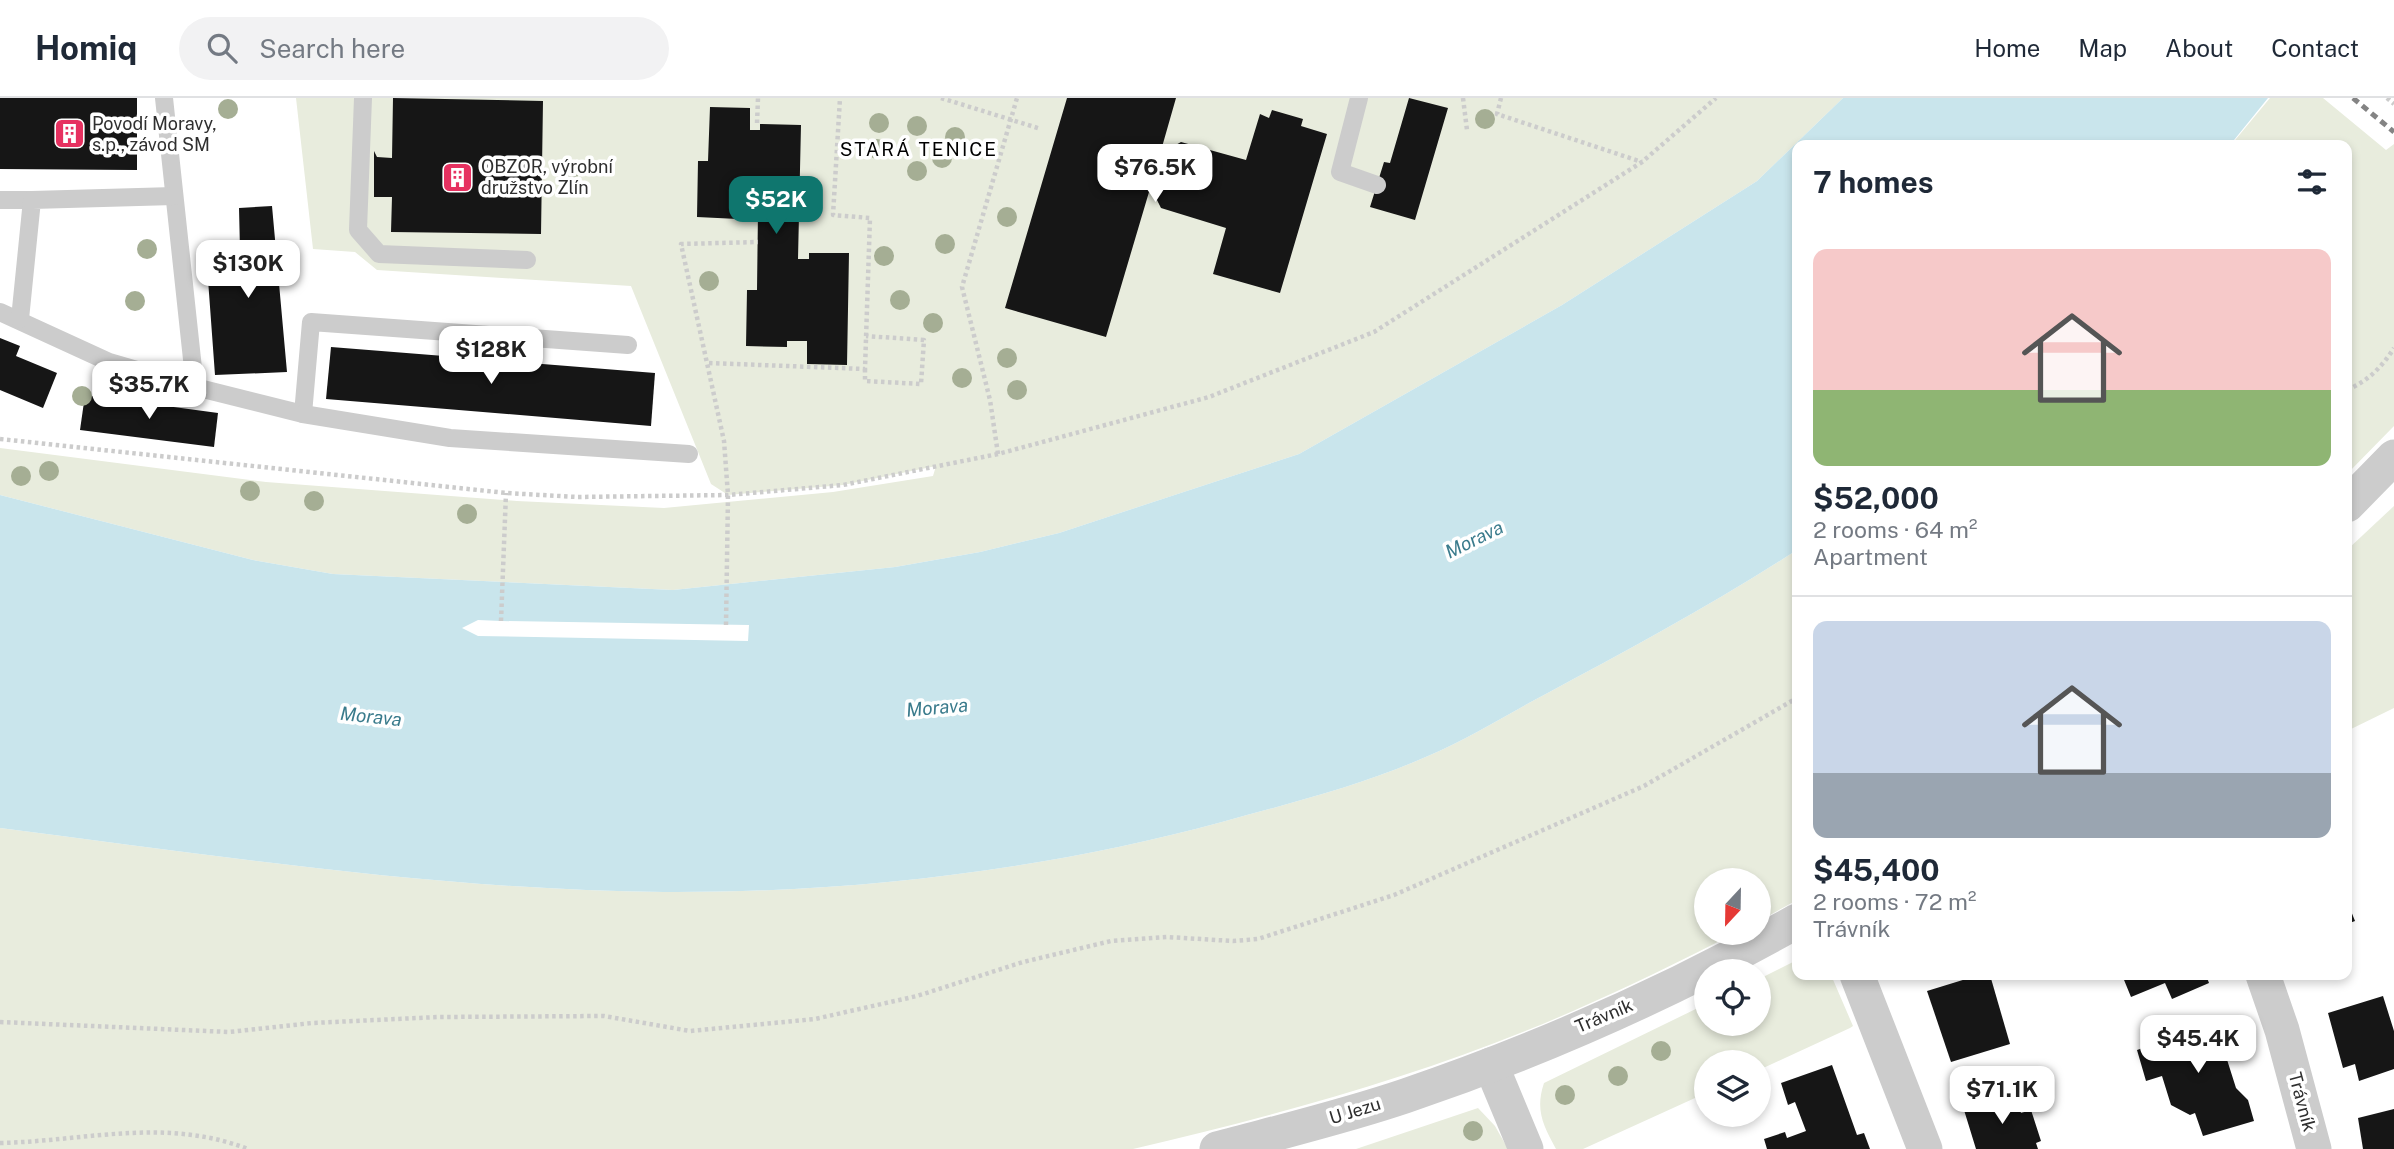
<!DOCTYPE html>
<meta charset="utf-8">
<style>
:root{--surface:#fff;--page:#f2f2f3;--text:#1f2937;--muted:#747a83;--line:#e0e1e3;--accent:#0f766e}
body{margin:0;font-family:"Public Sans",sans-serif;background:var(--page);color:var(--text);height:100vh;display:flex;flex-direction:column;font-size:26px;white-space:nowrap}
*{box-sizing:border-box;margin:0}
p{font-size:23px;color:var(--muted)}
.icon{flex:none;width:38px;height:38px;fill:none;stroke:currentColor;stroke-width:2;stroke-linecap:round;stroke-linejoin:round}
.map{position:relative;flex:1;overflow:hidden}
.drawer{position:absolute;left:1792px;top:42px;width:560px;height:840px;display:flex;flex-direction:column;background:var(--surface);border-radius:14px;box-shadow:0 4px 10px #0003}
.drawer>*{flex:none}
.needle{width:46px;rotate:202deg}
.fabs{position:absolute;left:1694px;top:770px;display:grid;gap:14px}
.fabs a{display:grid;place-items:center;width:77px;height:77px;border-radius:50%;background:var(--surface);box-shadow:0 4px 10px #0003;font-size:35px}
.price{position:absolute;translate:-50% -60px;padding:0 16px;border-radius:14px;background:#fff;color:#222;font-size:23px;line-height:46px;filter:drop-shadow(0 2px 4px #0008)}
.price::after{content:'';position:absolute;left:50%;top:42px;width:21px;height:16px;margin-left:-10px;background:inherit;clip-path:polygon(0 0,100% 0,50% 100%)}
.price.current{background:var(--accent);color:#fff}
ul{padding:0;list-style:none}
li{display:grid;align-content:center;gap:14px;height:371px;padding:0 21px}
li+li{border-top:2px solid var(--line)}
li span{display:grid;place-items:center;height:217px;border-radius:14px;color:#555}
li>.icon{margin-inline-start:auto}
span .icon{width:126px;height:126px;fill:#fffc;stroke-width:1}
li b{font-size:30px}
h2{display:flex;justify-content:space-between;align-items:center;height:84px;padding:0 21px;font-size:30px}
header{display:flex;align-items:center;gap:42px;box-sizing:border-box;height:98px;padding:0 35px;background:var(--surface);border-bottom:2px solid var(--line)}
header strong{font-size:33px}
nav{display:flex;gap:38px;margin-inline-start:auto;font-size:24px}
.search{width:490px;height:63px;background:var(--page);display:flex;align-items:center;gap:18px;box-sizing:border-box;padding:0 24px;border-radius:38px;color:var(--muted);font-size:26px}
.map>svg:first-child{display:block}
</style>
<header>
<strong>Homiq</strong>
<div class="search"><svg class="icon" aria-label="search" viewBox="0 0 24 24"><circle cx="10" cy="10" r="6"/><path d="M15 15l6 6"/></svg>Search here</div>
<nav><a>Home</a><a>Map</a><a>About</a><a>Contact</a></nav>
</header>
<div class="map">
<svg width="2394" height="1051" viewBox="0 0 2394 1051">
<rect width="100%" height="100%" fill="#fff"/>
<!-- green -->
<g fill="#e8ecdd">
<path d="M296,0H1843L1757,83L1562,207L1299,356L1059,435L980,454L895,469L673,492L333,476L253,462L0,397V350L266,384L517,403L664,410L833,394L933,378L936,368L843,387L728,397L711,386L631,188L377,172L355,154L313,151Z"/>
<path d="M2270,0H2323L2386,52L2394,46V328L2347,376V47H2231Z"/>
<path d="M2394,408V610L2347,633V452Z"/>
<path d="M1797,452V802L1759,823V782H1706V835H1736C1682,862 1628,889 1573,913C1432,975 1282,1016 1133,1051H0V730C220,758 442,792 664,794C852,795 1041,773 1222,724C1291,705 1363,687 1428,658C1468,641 1506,617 1544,597C1630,551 1715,505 1797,452Z"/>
<path d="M1797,862V877H1831L1853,928L1850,930L1759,972V964H1706V995L1583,1051H1556C1543,1027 1535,1012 1544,985L1706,906V926H1759V881Z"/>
<path d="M1478,1010L1495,1028L1508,1051H1356Z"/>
</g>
<!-- water -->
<path fill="#c9e5ec" d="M1843,0H2268L2230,47H1797V452C1715,505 1630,551 1544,597C1506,617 1468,641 1428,658C1363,687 1291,705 1222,724C1041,773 852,795 664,794C442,792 220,758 0,730V397L253,462L333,476L673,492L895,469L980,454L1059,435L1299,356L1562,207L1757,83Z"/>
<!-- pier -->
<path fill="#fff" d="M478,522L501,523L749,527L748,543L478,538L462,530Z"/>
<!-- building -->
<g fill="#161616">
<path d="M0,0H137V72L0,71Z"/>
<path d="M393,0L543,3L541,136L391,134L392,99H374V53L377,59L392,60Z"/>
<path d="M1067,0H1176L1162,49L1167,52L1181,44L1246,62L1260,16L1269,20L1272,12L1303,21L1301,28L1327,36L1280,195L1213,176L1226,130L1161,110L1154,96L1149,94L1106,239L1005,210Z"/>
<path d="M1409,0L1448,10L1415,122L1370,109L1384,64L1390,65Z"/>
<path d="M710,9L750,10V32H760V26L801,27L798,161H809V155H849L847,267L807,266V243H787V249L746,248L747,192H757L758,114H738V121L697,119L698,63H708Z"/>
<path d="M272,108L287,274L215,277L206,154L240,152L239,110Z"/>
<path d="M0,240L20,248L16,258L57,275L43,310L0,292Z"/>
<path d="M331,249L655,275L651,328L326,301Z"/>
<path d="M85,297L218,315L214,349L80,332Z"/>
<path d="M2347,803L2355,823L2347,826Z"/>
<path d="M1979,877H1990L2010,946L1951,964L1927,893Z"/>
<path d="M2122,877H2206L2209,885L2172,901L2165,885L2131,899Z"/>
<path d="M2383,898L2394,933V971L2359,983L2355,966L2343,970L2328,915Z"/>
<path d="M2222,917L2226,933L2223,949L2236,990L2248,1002L2254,1023L2203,1038L2195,1015L2190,1017L2171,1007L2162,978L2146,983L2137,952L2164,943L2162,936Z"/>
<path d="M1832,967L1857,1037L1864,1035L1870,1051H1767L1764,1041L1785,1034L1787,1040L1806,1033L1795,1004L1788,1007L1781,985Z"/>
<path d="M2015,996L2021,1015L2031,1012L2041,1043L2036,1045L2038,1051H1976L1964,1012Z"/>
<path d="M2394,1011V1051H2363L2358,1020Z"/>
</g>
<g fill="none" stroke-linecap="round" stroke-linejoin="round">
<!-- path -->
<g stroke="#ccc" stroke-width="4.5" stroke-dasharray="3.5 3.5" stroke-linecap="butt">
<path d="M941,0L1041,31"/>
<path d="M1463,0L1467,32"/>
<path d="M1501,0L1497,16L1642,64"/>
<path d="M2387,0L2394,6"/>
<path d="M757,25L758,0"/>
<path d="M709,265L865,271L870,120L833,117L840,0"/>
<path d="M865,271V283L921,286L924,242L866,238"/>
<path d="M2347,292C2368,283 2382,269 2394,250"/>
<path d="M0,341L506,395L577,399L728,397L843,387L998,356L1209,299L1374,234L1642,64L1716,0"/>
<path d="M998,356L990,302L962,189L1017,0"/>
<path d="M501,523L506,395"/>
<path d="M726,527L728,397L724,343L681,146L758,144"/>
<path d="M0,924L229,934L312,925L439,919L604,918L690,933L815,921L917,898L1023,864L1111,843L1167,839L1233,843L1258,841L1394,797L1644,688L1797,600"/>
<path d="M0,1045C86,1043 165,1019 248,1051"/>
</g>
<!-- service -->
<g stroke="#ccc" stroke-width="18">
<path d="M363,0L358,132L379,156L527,162"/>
<path d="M1359,0L1340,74L1377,87"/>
<path d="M0,102H32"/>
<path d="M0,214L109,264L195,289L164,0"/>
<path d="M20,221L32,102L174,98"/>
<path d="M195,289L303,316L311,224L628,247"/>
<path d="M303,316L450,340L689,356"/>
</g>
<!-- minor -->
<g stroke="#ccc" stroke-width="35">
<path d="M2347,407L2394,359"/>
<path d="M1857,877L1925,1051"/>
<path d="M2263,877L2282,932L2314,1051"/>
<path d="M1491,967L1526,1051"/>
<path d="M1217,1051C1280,1034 1343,1019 1405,998C1540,952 1673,893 1797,823"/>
</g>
<!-- rail -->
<path stroke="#848484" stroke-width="5" stroke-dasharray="7 5" stroke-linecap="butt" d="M2353,0L2394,34"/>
</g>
<!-- trees -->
<g fill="#a5ae94">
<circle cx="228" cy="11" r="10"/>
<circle cx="1485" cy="21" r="10"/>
<circle cx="879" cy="25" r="10"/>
<circle cx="917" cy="28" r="10"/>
<circle cx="955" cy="39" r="10"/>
<circle cx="877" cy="51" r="10"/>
<circle cx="942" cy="60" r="10"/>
<circle cx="917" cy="73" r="10"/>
<circle cx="568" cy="78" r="10"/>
<circle cx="1007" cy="119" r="10"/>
<circle cx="945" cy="146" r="10"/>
<circle cx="147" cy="151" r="10"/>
<circle cx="884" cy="158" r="10"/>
<circle cx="709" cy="183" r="10"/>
<circle cx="900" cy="202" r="10"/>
<circle cx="135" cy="203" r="10"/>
<circle cx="933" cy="225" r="10"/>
<circle cx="1007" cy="260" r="10"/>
<circle cx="962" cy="280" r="10"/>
<circle cx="1017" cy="292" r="10"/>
<circle cx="82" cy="298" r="10"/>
<circle cx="49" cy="373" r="10"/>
<circle cx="21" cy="378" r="10"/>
<circle cx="250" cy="393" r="10"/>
<circle cx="314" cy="403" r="10"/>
<circle cx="467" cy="416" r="10"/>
<circle cx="1661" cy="953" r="10"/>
<circle cx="1618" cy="978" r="10"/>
<circle cx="1565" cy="997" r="10"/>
<circle cx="1473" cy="1033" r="10"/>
</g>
<!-- icons -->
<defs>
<symbol id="building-square" viewBox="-11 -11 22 22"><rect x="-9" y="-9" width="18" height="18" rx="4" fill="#e63160" stroke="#fff"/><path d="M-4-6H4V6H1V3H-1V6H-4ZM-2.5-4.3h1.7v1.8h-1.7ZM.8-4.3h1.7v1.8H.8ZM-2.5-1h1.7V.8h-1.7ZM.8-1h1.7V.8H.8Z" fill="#fff"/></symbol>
</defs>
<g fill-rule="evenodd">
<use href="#building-square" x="52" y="18" width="35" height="35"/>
<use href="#building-square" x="440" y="62" width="35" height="35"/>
</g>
<g text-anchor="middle" stroke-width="7" stroke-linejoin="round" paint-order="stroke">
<!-- poi labels -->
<g font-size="18" fill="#2f2f2f" stroke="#fff" text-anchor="start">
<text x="92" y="32">Povodí Moravy,<tspan x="92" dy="21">s.p., závod SM</tspan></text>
<text x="481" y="75">OBZOR, výrobní<tspan x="481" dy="21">družstvo Zlín</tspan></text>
</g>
<!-- street labels -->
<g font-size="18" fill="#2f2f2f" stroke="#fff">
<text transform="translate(1604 918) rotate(-23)" y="6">Trávník</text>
<text transform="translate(2302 1004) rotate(75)" y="6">Trávník</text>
<text transform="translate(1355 1013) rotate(-17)" y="6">U Jezu</text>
</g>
<!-- neighbourhood labels -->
<g font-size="19" letter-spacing="2" fill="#000" stroke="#fff">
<text x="919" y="58">STARÁ TENICE</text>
</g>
<!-- water labels -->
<g font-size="19" font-style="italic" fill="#3a7b8c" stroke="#fff">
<text transform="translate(1474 441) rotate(-26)" y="7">Morava</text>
<text transform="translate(937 609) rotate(-5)" y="7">Morava</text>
<text transform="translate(371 618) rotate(6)" y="7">Morava</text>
</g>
</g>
</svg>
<div class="fabs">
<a><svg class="needle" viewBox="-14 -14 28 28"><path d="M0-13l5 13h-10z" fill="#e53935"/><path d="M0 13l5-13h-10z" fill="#747a83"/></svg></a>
<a><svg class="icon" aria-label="locate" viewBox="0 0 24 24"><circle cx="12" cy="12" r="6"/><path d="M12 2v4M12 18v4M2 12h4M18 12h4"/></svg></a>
<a><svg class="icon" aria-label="layers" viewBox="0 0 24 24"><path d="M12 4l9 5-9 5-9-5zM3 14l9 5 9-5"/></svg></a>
</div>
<b class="price" style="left:1155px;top:106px">$76.5K</b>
<b class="price current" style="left:776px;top:138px">$52K</b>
<b class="price" style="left:248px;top:202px">$130K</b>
<b class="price" style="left:491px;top:288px">$128K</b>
<b class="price" style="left:149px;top:323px">$35.7K</b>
<b class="price" style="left:2198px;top:977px">$45.4K</b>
<b class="price" style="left:2002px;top:1028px">$71.1K</b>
<section class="drawer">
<h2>7 homes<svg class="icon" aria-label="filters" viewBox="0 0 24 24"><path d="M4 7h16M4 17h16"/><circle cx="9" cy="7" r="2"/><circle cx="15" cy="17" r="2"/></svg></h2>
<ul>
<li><span style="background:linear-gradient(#f6c9c9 65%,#8fb573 0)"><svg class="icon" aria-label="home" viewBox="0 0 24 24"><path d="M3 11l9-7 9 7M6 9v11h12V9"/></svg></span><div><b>$52,000</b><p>2 rooms · 64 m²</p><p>Apartment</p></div></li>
<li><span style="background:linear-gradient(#c9d6e8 70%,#9aa5b1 0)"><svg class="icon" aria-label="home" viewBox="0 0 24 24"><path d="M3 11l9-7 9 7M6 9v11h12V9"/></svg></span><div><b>$45,400</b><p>2 rooms · 72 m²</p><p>Trávník</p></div></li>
</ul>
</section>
</div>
